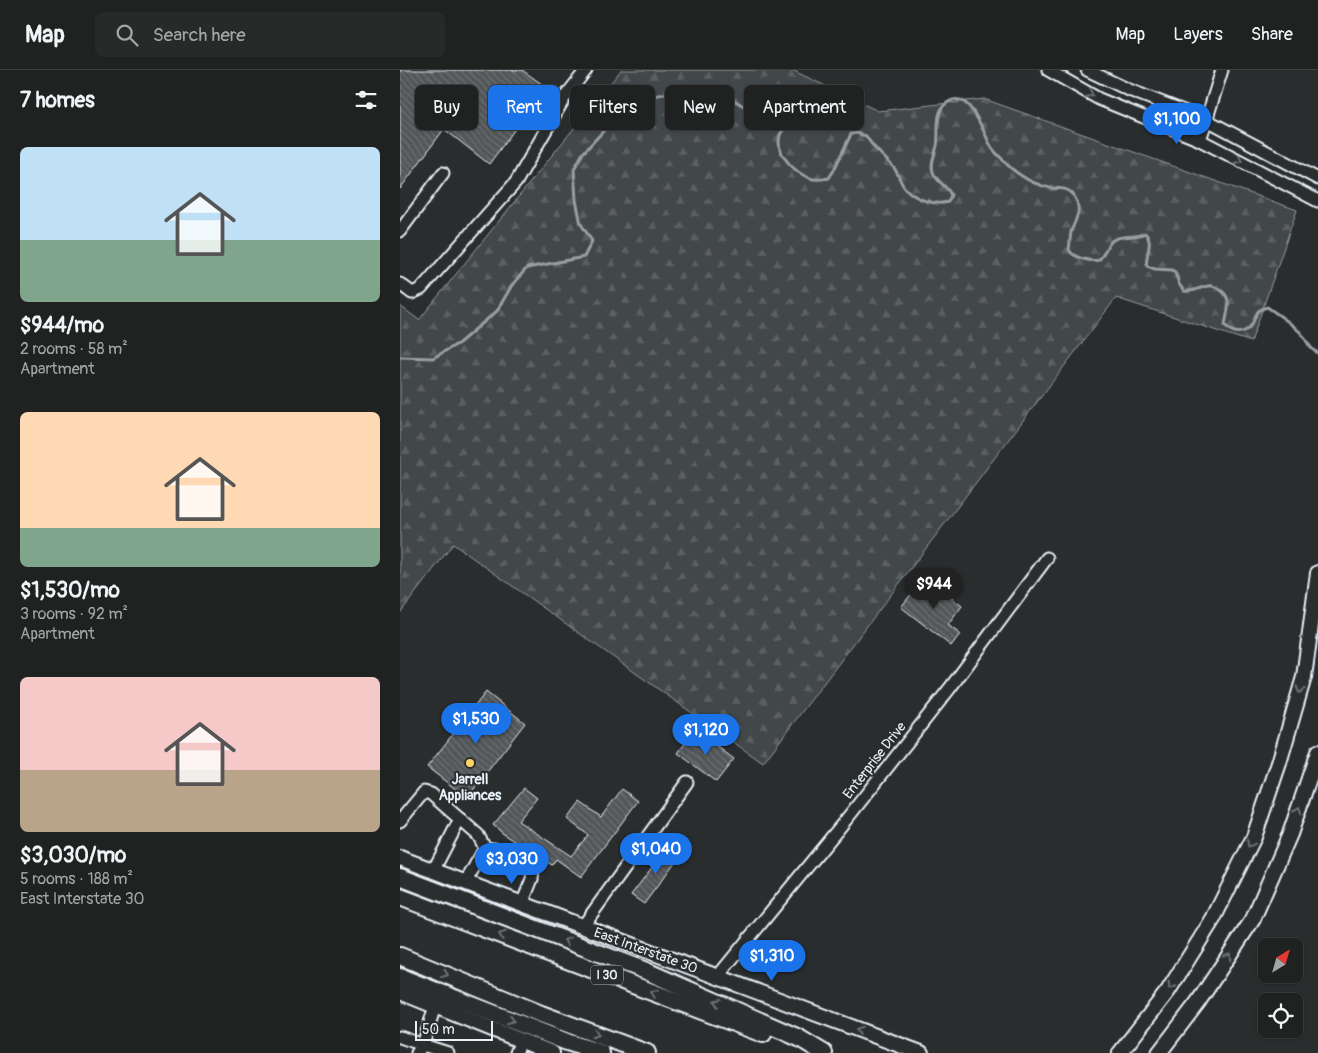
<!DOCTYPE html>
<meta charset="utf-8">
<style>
:root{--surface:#202222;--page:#282a2a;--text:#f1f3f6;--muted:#a2a4a5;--line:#3d3f40;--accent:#1a73e8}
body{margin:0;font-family:Pangolin,sans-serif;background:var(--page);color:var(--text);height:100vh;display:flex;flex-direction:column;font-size:19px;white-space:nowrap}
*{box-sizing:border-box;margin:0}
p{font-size:16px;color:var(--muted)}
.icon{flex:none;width:28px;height:28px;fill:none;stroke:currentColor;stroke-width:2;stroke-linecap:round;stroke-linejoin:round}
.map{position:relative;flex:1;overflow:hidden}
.details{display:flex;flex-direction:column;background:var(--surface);width:400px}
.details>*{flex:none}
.banner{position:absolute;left:15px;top:15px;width:475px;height:45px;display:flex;gap:10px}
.needle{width:32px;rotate:37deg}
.controls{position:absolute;left:858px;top:868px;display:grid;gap:10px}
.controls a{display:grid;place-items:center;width:45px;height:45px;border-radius:8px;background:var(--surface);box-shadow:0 1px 4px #0004,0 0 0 1px var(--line);font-size:25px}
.scale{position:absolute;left:15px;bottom:12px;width:78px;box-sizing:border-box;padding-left:5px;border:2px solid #e8f1f8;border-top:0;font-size:14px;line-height:18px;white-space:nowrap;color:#e8f1f8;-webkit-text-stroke:4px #2a2d2e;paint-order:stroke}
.price{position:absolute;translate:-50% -42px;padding:0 11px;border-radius:18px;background:var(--accent);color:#fff;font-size:16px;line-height:32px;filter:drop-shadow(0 1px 2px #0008)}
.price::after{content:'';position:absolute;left:50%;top:30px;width:15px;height:11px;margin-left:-8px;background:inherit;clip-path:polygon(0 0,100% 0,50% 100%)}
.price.on{background:#222;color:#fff}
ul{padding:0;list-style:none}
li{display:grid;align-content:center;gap:10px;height:265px;padding:0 20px}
li span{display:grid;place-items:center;height:155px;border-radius:8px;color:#555}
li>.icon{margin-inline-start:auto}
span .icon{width:90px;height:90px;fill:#fffc;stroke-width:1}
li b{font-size:21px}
h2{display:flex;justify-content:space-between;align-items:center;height:60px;padding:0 20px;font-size:21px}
.chip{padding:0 18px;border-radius:8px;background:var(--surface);box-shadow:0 1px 4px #0004,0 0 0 1px var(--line);font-size:18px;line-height:45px}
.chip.on{background:var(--accent);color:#fff}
header{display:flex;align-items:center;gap:30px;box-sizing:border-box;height:70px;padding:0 25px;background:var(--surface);border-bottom:1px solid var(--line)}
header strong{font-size:24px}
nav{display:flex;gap:28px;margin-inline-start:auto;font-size:18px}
.search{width:350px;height:45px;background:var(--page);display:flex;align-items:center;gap:12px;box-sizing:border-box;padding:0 18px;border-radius:8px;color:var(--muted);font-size:19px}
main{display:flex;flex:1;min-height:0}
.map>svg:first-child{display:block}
</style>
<header>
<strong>Map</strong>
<div class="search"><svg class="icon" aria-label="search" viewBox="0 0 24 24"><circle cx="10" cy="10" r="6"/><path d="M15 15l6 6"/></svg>Search here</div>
<nav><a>Map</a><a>Layers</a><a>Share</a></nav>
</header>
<main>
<section class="details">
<h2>7 homes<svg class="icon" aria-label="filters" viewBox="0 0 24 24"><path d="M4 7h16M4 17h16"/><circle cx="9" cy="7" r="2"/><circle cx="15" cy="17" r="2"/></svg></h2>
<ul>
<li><span style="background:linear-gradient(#bfe0f5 60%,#7fa58c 0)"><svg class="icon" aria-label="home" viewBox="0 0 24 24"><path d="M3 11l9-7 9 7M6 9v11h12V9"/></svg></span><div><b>$944/mo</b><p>2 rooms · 58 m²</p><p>Apartment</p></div></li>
<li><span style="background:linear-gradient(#ffd9b3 75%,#7fa58c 0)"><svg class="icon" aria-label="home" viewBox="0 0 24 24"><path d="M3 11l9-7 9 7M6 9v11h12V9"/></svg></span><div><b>$1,530/mo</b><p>3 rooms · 92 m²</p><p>Apartment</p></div></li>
<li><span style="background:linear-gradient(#f6c9c9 60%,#b9a48a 0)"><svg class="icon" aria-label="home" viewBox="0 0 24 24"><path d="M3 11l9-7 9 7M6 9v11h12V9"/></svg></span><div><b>$3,030/mo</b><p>5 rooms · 188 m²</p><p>East Interstate 30</p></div></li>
</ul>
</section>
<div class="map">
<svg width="918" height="983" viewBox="0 0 918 983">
<defs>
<pattern id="forest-firs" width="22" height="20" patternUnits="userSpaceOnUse" patternTransform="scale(1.25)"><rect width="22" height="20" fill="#424648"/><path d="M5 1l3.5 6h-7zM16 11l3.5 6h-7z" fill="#5d6163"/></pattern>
<pattern id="building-back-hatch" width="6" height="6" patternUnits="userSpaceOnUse" patternTransform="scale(1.25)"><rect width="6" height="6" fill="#535759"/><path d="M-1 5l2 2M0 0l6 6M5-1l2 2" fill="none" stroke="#6c7072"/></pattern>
</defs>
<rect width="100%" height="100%" fill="#2a2d2e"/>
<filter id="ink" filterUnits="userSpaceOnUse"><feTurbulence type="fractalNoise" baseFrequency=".02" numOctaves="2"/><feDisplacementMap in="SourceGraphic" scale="10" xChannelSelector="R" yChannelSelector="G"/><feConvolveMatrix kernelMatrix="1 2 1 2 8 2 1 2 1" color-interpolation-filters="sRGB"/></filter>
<g filter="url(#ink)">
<!-- forest -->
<path fill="url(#forest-firs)" stroke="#959ca0" d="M221,0H392L478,41L584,29L897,140L851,272L716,228L363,693L53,474L0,543V236L19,250Z"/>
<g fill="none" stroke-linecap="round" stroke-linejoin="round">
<!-- stream -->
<path stroke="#989fa3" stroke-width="3" d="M0,287L33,288L59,273L97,241L112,215L127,198L184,187L192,171L181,154L176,130L174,99L183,83L208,56L236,36L258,25L283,20L315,23L327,26L352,41C364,36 374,33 387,33C391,36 394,41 394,47C393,55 382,58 380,65C374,84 397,105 413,109C418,110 423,109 429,108L434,100L451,64L456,63L466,66C475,81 484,86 494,98C499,104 500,113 505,118C515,129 534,136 548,132L551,125C547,115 536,112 533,102C530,93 535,84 537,76C540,61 533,39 550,31C571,21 584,65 592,78C595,82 599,86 602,89C610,99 621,106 632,112C638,114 644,117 650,118C659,119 669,117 674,126C683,141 676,147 671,162C670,168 670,174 669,180C674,188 690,192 699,190C704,185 707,174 713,170C722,164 734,169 745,163C755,174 744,185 747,196L755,199L772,200L775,202L779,214L784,221C794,223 799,217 808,216C812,215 816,217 819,219C834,228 827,241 825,255C833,265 845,265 852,254C854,251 855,246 857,243C859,239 863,239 867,237C879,245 890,252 900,262C907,269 908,279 918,283"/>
</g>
<!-- building -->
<g fill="url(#building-back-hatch)" stroke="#e8f1f8">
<path d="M0,0H122L146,17L89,94L44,59L0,119Z"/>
<path d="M525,507L562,536L548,555L560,564L551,576L501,537Z"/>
<path d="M86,622L125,653L67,728L27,697Z"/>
<path d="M295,660L334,689L316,712L278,683Z"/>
<path d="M124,718L137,728L118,751L171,786L188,765L167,749L180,732L201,747L222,719L238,731L181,807L156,789L152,795L106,766L93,755Z"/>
<path d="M269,775L281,784L244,834L231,825Z"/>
</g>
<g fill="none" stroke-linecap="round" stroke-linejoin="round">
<defs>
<g id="minor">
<path d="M648,0L699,29L800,70L918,131"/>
<path d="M687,0L729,20L807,50L918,109"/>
<path d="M800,70L822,0"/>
<path d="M0,161L43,103"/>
<path d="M0,214L12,223L21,219L116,112L165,27L186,0"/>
<path d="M0,751L24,722L31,724L78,765L85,778L65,813"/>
<path d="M85,778L101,780L129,795L133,801L132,809L122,834"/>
<path d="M33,801L60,749"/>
<path d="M183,856L287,712"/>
<path d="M318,906L449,746L550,618L647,488"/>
<path d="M35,936L23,975L48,983"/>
<path d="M0,967L23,975L17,983"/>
<path d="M116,983L121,970"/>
</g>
<g id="major">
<path d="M0,788L521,983"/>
<path d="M0,922L152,983"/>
<path d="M720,983L768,921L813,849L854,767L879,693L904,607L918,503"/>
<path d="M759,983L798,932L853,849L890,764L918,682"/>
</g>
<g id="highway">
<path d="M0,807L246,901L399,968L424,983"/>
<path d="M0,827L363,964"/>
<path d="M0,886L141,944L247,983"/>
<path d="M0,907L167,972L201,983"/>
</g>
</defs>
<!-- minor casing -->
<use href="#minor" stroke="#e8f1f8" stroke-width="15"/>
<!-- major casing -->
<use href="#major" stroke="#e8f1f8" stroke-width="18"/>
<!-- highway casing -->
<use href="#highway" stroke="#e8f1f8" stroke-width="20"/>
<!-- minor -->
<use href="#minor" stroke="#2a2d2e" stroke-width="11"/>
<!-- major -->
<use href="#major" stroke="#2a2d2e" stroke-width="14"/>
<!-- highway -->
<use href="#highway" stroke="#2a2d2e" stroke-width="16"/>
</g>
<!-- one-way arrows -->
<defs><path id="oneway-chevron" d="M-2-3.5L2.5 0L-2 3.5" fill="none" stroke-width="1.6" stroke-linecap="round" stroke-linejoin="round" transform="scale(1.25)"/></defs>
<g stroke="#6c7275">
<use href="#oneway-chevron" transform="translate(690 24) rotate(28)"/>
<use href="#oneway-chevron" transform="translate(839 90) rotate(27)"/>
<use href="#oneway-chevron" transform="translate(900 620) rotate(106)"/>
<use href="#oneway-chevron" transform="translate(898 740) rotate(-71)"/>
<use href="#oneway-chevron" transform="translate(850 774) rotate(116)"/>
<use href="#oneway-chevron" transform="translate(102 865) rotate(-159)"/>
<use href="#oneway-chevron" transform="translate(167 871) rotate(-159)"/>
<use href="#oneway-chevron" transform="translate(828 886) rotate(-57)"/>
<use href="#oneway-chevron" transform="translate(45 904) rotate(22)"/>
<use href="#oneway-chevron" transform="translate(771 916) rotate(123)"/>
<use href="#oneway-chevron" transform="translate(254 923) rotate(-159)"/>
<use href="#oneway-chevron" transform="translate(317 932) rotate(-156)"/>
<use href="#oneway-chevron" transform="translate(111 950) rotate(21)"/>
<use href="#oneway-chevron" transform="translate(459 960) rotate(-159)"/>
<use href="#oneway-chevron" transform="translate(196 964) rotate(20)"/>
</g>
</g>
<!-- markers -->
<circle fill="#ffd166" stroke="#2a2d2e" stroke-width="2" cx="70" cy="693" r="5"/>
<g text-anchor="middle" stroke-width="4" stroke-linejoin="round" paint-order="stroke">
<!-- shield labels -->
<rect fill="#2a2d2e" stroke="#afb6bb" stroke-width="1" x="191" y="895.5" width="32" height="19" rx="4"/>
<g font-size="12" font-weight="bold" fill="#e8f1f8">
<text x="207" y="909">I 30</text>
</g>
<!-- street labels -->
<g font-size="14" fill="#e8f1f8" stroke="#2a2d2e">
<text transform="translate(474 690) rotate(-52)" y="5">Enterprise Drive</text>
<text transform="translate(246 880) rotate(20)" y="5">East Interstate 30</text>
</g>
<!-- poi labels -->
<g font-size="14" font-weight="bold" fill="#e8f1f8" stroke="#2a2d2e">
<text x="70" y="714">Jarrell<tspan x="70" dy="16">Appliances</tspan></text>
</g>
</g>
</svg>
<div class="controls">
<a><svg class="needle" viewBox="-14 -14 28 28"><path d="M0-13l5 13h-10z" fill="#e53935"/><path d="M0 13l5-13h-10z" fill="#a2a4a5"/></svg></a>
<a><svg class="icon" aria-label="locate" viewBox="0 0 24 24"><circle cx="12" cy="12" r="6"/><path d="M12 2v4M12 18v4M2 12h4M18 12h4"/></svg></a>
</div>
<div class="scale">50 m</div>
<b class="price" style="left:777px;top:75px">$1,100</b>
<b class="price on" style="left:534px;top:540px">$944</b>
<b class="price" style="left:76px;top:675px">$1,530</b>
<b class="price" style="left:306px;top:686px">$1,120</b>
<b class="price" style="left:256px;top:805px">$1,040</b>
<b class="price" style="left:112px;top:815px">$3,030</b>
<b class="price" style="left:372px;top:912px">$1,310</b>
<div class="banner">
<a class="chip">Buy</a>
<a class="chip on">Rent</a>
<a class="chip">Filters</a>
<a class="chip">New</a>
<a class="chip">Apartment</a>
</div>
</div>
</main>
